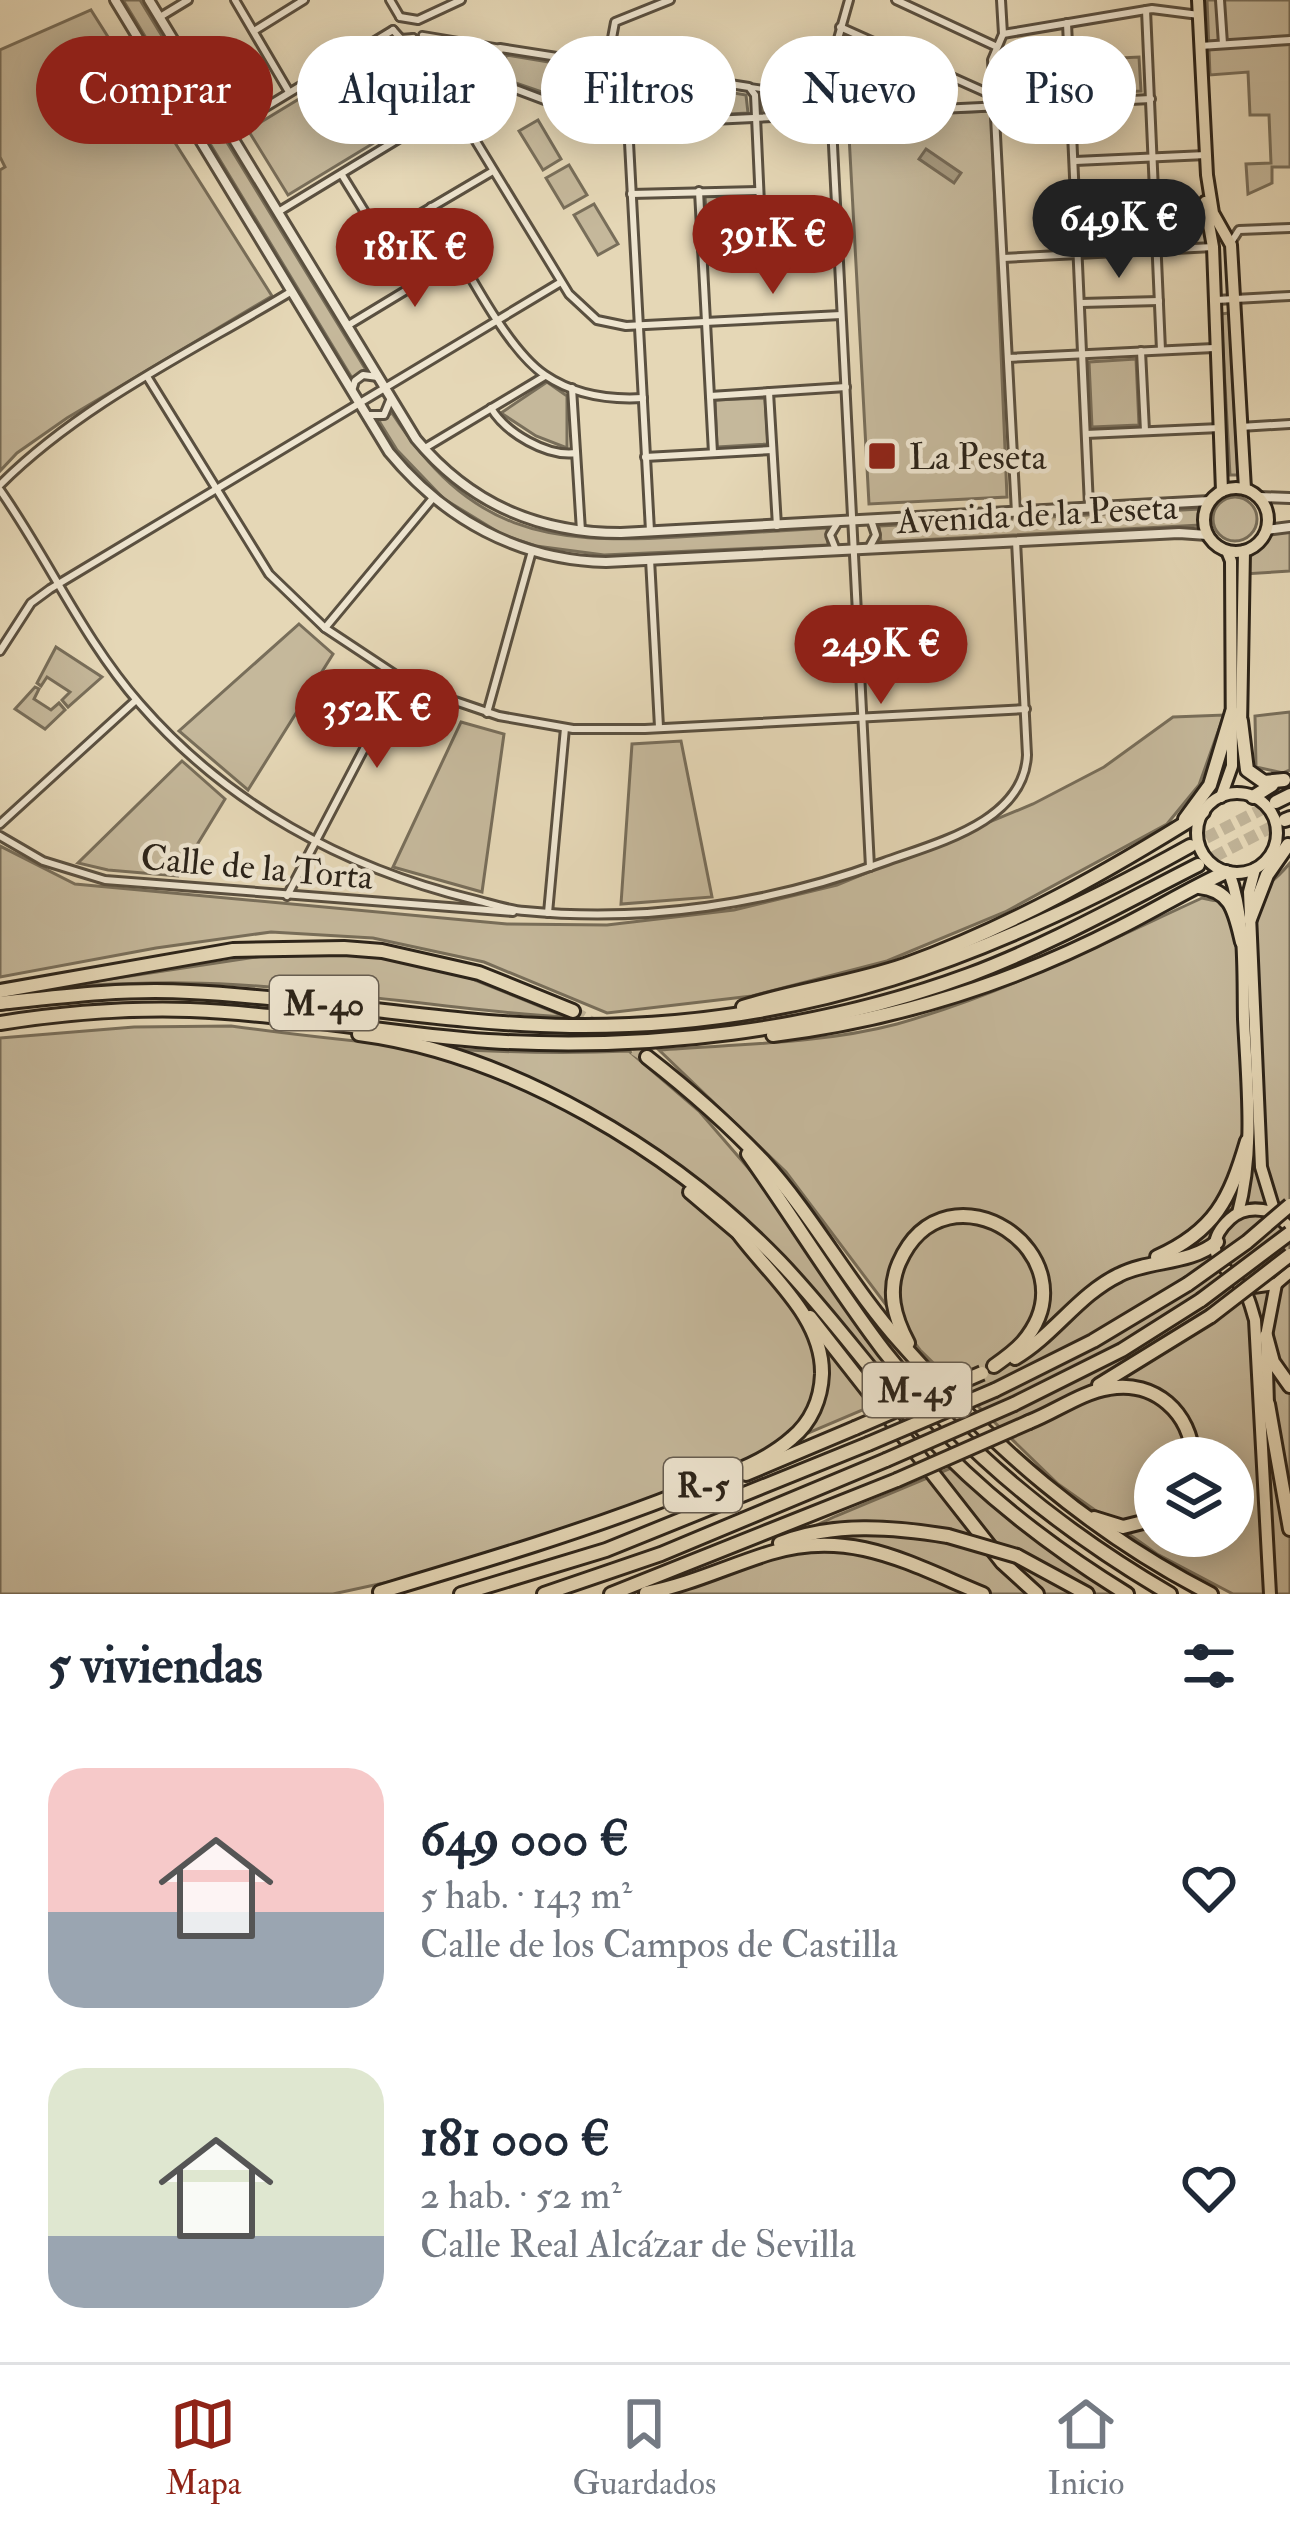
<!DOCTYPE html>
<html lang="es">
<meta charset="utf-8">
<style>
:root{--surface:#fff;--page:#f2f2f3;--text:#1f2937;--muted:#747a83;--line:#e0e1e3;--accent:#8f2418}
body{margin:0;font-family:"IM FELL Double Pica",serif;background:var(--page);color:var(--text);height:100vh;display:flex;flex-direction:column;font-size:45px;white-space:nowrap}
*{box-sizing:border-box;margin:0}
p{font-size:39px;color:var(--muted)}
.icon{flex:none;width:66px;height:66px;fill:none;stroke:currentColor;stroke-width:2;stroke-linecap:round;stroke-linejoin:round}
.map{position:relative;height:1594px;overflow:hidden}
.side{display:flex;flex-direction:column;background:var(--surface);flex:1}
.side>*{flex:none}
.banner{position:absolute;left:36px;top:36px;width:1218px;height:108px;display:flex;gap:24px}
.fabs{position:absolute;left:1134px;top:1437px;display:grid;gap:24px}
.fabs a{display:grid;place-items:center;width:120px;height:120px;border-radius:50%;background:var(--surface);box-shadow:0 6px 30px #0003;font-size:60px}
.price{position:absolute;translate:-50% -102px;padding:0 27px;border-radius:42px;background:var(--accent);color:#fff;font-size:39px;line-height:78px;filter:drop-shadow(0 3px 6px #0008)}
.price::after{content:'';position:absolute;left:50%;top:72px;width:36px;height:27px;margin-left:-18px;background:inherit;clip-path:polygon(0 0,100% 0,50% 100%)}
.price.on{background:#222;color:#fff}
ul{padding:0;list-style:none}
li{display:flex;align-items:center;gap:36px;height:300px;padding:0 48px}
li span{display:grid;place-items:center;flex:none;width:336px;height:240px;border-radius:36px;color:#555}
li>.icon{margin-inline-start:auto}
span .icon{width:144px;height:144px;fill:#fffc;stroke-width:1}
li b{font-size:51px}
h2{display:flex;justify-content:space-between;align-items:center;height:144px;padding:0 48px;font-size:51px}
.tag{padding:0 42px;border-radius:54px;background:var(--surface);box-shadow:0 6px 30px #0003;font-size:42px;line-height:108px}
.tag.on{background:var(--accent);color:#fff}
.dock{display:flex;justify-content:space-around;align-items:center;height:168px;border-top:3px solid var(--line);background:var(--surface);font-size:33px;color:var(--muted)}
.dock a{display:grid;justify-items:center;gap:6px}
.dock .on{color:var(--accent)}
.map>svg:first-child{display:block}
</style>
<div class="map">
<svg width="1290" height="1594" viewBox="0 0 1290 1594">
<rect width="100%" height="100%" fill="#e5d7b6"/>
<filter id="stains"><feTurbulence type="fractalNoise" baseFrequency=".00167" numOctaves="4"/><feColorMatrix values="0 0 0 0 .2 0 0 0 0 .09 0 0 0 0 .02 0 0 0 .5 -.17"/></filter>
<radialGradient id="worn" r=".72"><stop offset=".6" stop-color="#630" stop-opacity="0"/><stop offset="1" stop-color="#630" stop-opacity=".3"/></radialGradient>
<!-- green -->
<g fill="#c5b89b" stroke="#786e5a" stroke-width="3" fill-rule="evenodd">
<path d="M123,0H140L366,370L352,378Z"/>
<path d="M1207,0H1290V167H1272V183L1248,194L1246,164L1271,163L1269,115H1250L1248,72L1210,75Z"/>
<path d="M91,10L272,296L67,418L17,453L0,471V170L5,167L0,157V50Z"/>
<path d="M424,39L495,50L493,74L461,94Z"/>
<path d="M388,45L406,54L438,104L288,195L248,130Z"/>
<path d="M506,55L746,95L748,113L635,119L609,115L504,79Z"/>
<path d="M1139,57L1141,91L1081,94L1079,60Z"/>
<path d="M1060,62L1061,96L1004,99L1003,65Z"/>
<path d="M763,92L828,101V105L815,111L762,114Z"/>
<path d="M991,111L1007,497L869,504L848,117Z"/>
<path d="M538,120L561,159L543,170L519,131Z"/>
<path d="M569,165L587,195L564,208L546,178Z"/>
<path d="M752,194L755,241L708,243L705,196Z"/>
<path d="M594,204L618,244L598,255L574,215Z"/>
<path d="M431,207L461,257L411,287L381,237Z"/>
<path d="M1229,313L1238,475H1230L1221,314Z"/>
<path d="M1136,359L1139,425L1092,427L1089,362Z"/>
<path d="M547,382L567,396V448L536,436L501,413Z"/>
<path d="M765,398L768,444L717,447L715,400Z"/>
<path d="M392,413C469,532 545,545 678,537C728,534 777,531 827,528L828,545L604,555L536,546L503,535L444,499L397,450L379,421Z"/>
<circle cx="1235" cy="519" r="22"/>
<path d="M1201,509V525L881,542L879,526Z"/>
<path d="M1290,527V571L1244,574V551L1254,546L1266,530Z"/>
<path d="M299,624L333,654L248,790L179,731Z"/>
<path d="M56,647L102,677L68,707L62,700L70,692L47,677L41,686L37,683Z"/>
<path d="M35,687L39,689L34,699L51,710L59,703L65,710L45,729L15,709Z"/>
<path d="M1290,712V770L1283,773L1256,767L1255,716Z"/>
<path d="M1224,715L1199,785L1167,824L1005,912L887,961L752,996L607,1013L484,962L373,938L271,932L156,948L0,977V846L75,884L507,924L607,925L734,910L837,885L1033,804L1104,767L1173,717Z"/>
<path d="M461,722L504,734L482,892L393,867Z"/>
<path d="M681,741L712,897L621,904L632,744Z"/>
<path d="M182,761L225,799L178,876L108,870L78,863Z"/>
<path d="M1290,863V1594H1233L1157,1554L1058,1484L920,1350L786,1172L659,1050C737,1044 821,1044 897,1024C1003,994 1102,944 1202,898C1237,908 1268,890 1290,863ZM1155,1458H1233V1536H1155Z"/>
<path d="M283,953L375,955L470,978L566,1017C439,1010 312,984 185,983C145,982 104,985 64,986Z"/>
<path d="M231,1026C362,1044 496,1057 629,1051L699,1111L756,1177L866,1339L912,1389L667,1493L538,1541L416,1576L333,1594H0V1038L134,1027Z"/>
<path d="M951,1468L1041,1544L1122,1594H670L836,1516Z"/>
</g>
<!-- water -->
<path fill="#a69a81" stroke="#756a57" stroke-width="3" d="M926,149L961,173L954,183L919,159Z"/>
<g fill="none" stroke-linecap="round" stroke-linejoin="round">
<!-- motorway-tunnel -->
<g stroke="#c0b397" stroke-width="12" stroke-dasharray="12 6" stroke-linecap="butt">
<path d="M1190,846L1276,802"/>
<path d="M1198,865L1285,820"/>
<path d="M573,1011L647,1057"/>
</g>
<defs>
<g id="pedestrian">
<path d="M422,35L500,48"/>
<path d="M749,87L832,99"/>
</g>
<g id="minor">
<path d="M235,0L289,92"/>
<path d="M390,0L400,17"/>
<path d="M849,0L836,46L832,126L870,867"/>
<path d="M896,0L995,46"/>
<path d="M1001,0L1003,34L992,60L1016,513"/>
<path d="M1220,0L1223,44"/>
<path d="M1146,10L1161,350"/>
<path d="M160,17L188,0"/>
<path d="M400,17L418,20L461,0"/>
<path d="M1067,23L1089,506"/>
<path d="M840,27L994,96"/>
<path d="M393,30L401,39L413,38"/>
<path d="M254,31L304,0"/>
<path d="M1003,34L1152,9L1199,15"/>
<path d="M413,38L569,294L597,320L626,326L841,315"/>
<path d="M1200,46L1290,40"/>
<path d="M607,65L615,22L670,0"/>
<path d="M494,81L592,118L628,124L1151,99"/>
<path d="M494,81L500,48L749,87L755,95L762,247"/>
<path d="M628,124L650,531"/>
<path d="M228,130L393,30"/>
<path d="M1075,161L1206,155"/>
<path d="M342,175L411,287"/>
<path d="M699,191L713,453"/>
<path d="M631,194L758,191"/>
<path d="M431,207C458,252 504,348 545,375C573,394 609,400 643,398"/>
<path d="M278,212L494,81"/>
<path d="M1112,212L1114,249"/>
<path d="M381,237L493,171"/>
<path d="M1232,241L1239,230L1290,228"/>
<path d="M702,250L838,243"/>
<path d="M1003,258L1213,247"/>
<path d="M1216,300L1290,296"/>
<path d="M1081,303L1159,301"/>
<path d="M347,326L461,257"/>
<path d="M1141,351L1145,431"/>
<path d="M1008,358L1214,348"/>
<path d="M148,378L269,574L325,628L414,687L499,716L573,729H645L1026,709"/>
<path d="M572,388L581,531"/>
<path d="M352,391L355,381L363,375L378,377"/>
<path d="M769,392L777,526"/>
<path d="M710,396L846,387"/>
<path d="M491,408C506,433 547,457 576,453"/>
<path d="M366,415H384L391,398"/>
<path d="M1240,427L1290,424"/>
<path d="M1086,434L1220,428"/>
<path d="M425,448L545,376"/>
<path d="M645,457L772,450"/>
<path d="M0,485C82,403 193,351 292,291"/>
<path d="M0,490C49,560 83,639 140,704C227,804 344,868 472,899C489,903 508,910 525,911C646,923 770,904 884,862C936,843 1024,822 1027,755L1016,541"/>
<path d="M869,548L876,535L871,520"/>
<path d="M836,550L830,535L838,522"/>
<path d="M650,559L659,727"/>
<path d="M325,628L433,498"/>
<path d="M0,651L31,603L50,589L561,282"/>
<path d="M487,713L532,551"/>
<path d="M0,824L135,701"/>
<path d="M0,836L43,861L105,880L513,912"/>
<path d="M287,896L400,680"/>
<path d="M548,913L565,728"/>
</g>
<g id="tertiary">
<path d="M115,0L389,452C444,519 518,560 606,562L1179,533L1207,535"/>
<path d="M149,0L416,439C470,504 538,533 621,533L1210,501"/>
<path d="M1259,497L1290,498"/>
<path d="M1266,530L1290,527"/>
</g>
<g id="primary">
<path d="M1198,0L1207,175L1213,213L1231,245L1245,489"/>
<path d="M1205,202L1213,247L1222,491"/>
<circle cx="1236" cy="520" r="32"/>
<path d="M1241,727L1244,551"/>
<circle cx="1237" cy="833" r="40"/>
<path d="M1221,797L1232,766L1231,561L1227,551"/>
<path d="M1255,869L1249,892L1261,1167L1275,1213L1290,1228"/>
<path d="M1229,872C1246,919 1243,970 1244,1019C1247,1083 1255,1151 1238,1213"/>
<path d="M1246,1288L1276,1284L1290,1272"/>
<path d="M1268,1405L1266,1336L1276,1284"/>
<path d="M1270,1594L1255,1320C1252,1311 1250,1300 1245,1292C1232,1271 1194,1252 1230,1219C1243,1207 1260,1208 1275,1213"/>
</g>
<g id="motorway">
<path d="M1241,721L1247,770L1264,782L1284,780"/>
<path d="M1253,797L1272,785"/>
<path d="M1276,802L1290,795"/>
<path d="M1185,819L1210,785L1232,712"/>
<path d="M1285,820L1290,818"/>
<path d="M1199,887C1232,890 1235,913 1242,942"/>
<path d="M1250,919L1267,875L1288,845"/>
<path d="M0,991L233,950L344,948L382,951L479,973L573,1011"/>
<path d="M0,1003C63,996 127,988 190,992C317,998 443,1024 570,1026C802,1029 991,957 1190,846"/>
<path d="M743,1007C796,990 853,983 905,965C1010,927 1109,871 1203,812"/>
<path d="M0,1023C63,1013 126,1008 190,1010C290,1014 388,1034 488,1041C650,1051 817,1031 969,975C1049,945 1123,903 1198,865"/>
<path d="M359,1034C512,1054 674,1152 779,1261C830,1314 872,1374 921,1428C981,1493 1052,1548 1127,1594"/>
<path d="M773,1035C895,1020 1010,984 1119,928C1155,910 1189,889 1226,872"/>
<path d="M647,1057C688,1089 727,1123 763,1161C814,1217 850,1286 901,1343C991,1445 1089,1532 1211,1594"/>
<path d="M748,1154C794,1219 836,1288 884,1351C963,1451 1060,1530 1170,1594"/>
<path d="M690,1192L743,1237"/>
<path d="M1157,1257C1215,1231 1230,1199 1247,1141"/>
<path d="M810,1317L1002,1562L1037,1594"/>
<path d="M1266,1336L1273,1362L1290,1386"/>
<path d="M908,1343C894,1317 887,1291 899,1263C946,1155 1097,1255 1023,1342C1015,1351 1004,1359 994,1366"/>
<path d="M1015,1358C1053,1336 1079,1294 1119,1275C1150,1259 1189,1265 1217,1242"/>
<path d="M1099,1385L1211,1316"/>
<path d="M995,1390L1093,1341L1188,1284"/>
<path d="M1014,1404L1122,1350L1201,1300"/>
<path d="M1268,1404L1290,1529"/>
<path d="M1029,1422C1055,1412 1082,1392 1109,1388C1155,1380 1191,1413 1193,1458"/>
<path d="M746,1474L855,1428"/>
<path d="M1094,1518L1123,1527L1155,1519"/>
<path d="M780,1543C834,1522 893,1527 948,1536"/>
<path d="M1017,1556L1087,1594"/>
<path d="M380,1592C484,1561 585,1531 686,1491C721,1477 763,1464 792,1438C811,1422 821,1399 822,1374C823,1317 770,1276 739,1234"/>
<path d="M646,1593C689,1585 728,1566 770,1553C851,1528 910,1564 983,1594"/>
<path d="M461,1594L606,1550L868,1444"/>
<path d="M544,1594L661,1554L886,1460"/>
<path d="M611,1594L897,1480"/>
</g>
</defs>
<!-- pedestrian casing -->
<use href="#pedestrian" stroke="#5a5040" stroke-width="10"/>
<!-- minor casing -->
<use href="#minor" stroke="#5a5040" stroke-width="12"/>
<!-- tertiary casing -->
<use href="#tertiary" stroke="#5a5040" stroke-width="14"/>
<!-- primary casing -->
<use href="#primary" stroke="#2b2319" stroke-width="16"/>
<!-- motorway casing -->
<use href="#motorway" stroke="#2b2319" stroke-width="18"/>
<!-- pedestrian -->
<use href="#pedestrian" stroke="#eee5d0" stroke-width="4.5"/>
<!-- minor -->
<use href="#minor" stroke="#eee5d0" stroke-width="6"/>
<!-- tertiary -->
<use href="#tertiary" stroke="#eee5d0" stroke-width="8"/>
<!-- primary -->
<use href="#primary" stroke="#e5d7b6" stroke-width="10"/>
<!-- motorway -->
<use href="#motorway" stroke="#e5d7b6" stroke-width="12"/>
<defs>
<g id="motorway-bridge">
<path d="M1188,1284L1247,1242L1290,1205"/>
<path d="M1201,1300L1290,1233"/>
<path d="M1211,1316L1290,1255"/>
<path d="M855,1428L982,1373"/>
<path d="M868,1444L995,1390"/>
<path d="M886,1460L1014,1404"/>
<path d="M897,1480L1029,1422"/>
<path d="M948,1536L1017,1556"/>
</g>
</defs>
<!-- motorway-bridge casing -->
<use href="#motorway-bridge" stroke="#2b2319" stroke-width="18" stroke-linecap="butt"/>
<!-- motorway-bridge -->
<use href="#motorway-bridge" stroke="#e5d7b6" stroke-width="12"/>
</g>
<!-- markers -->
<rect fill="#8f2418" stroke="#eee5d0" stroke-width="4.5" x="867" y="441" width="30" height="30" rx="6"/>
<g text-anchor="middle" stroke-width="9" stroke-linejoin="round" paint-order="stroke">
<!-- shield labels -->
<g fill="#eee5d0" stroke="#665d50" stroke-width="3">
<rect x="270" y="976" width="108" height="54" rx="9"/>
<rect x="863" y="1363" width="108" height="54" rx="9"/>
<rect x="664" y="1458" width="78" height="54" rx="9"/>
</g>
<g font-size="33" font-weight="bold" fill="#2b2319">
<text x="324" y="1015">M-40</text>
<text x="917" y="1402">M-45</text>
<text x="703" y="1497">R-5</text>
</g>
<!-- poi labels -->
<g font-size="36" fill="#2b2319" stroke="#eee5d0" text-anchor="start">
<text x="909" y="469">La Peseta</text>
</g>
<!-- street labels -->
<g font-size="36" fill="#2b2319" stroke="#eee5d0">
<text transform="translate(1037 513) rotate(-3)" y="13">Avenida de la Peseta</text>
<text transform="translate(257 866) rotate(5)" y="13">Calle de la Torta</text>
</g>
</g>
<rect width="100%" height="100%" filter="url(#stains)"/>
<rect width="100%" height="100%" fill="url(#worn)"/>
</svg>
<div class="fabs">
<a><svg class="icon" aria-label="layers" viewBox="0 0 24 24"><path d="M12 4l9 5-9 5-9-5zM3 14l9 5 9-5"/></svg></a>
</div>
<b class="price on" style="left:1119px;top:281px">649K €</b>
<b class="price" style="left:773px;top:297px">391K €</b>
<b class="price" style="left:415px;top:310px">181K €</b>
<b class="price" style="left:881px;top:707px">249K €</b>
<b class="price" style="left:377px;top:771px">352K €</b>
<div class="banner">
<a class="tag on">Comprar</a>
<a class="tag">Alquilar</a>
<a class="tag">Filtros</a>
<a class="tag">Nuevo</a>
<a class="tag">Piso</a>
</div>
</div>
<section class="side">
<h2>5 viviendas<svg class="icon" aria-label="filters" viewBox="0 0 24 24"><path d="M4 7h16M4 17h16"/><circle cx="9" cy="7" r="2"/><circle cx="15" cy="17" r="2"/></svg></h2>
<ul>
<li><span style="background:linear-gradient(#f6c9c9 60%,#9aa5b1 0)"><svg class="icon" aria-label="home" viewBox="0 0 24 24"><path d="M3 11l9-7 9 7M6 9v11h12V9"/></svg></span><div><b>649 000 €</b><p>5 hab. · 143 m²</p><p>Calle de los Campos de Castilla</p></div><svg class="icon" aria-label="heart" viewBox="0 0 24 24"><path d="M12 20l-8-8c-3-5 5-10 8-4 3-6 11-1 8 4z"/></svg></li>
<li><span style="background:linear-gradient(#dfe7d0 70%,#9aa5b1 0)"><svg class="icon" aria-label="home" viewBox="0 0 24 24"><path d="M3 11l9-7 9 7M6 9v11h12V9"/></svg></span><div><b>181 000 €</b><p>2 hab. · 52 m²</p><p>Calle Real Alcázar de Sevilla</p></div><svg class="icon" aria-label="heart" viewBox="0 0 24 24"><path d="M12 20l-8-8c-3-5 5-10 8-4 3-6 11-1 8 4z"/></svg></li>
</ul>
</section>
<nav class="dock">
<a class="on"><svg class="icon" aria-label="map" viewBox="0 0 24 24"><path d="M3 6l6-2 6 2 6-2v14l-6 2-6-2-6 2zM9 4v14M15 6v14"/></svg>Mapa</a>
<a><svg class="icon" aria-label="saved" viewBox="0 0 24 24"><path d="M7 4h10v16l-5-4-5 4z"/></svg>Guardados</a>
<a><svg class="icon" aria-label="home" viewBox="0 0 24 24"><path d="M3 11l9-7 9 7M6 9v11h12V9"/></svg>Inicio</a>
</nav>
